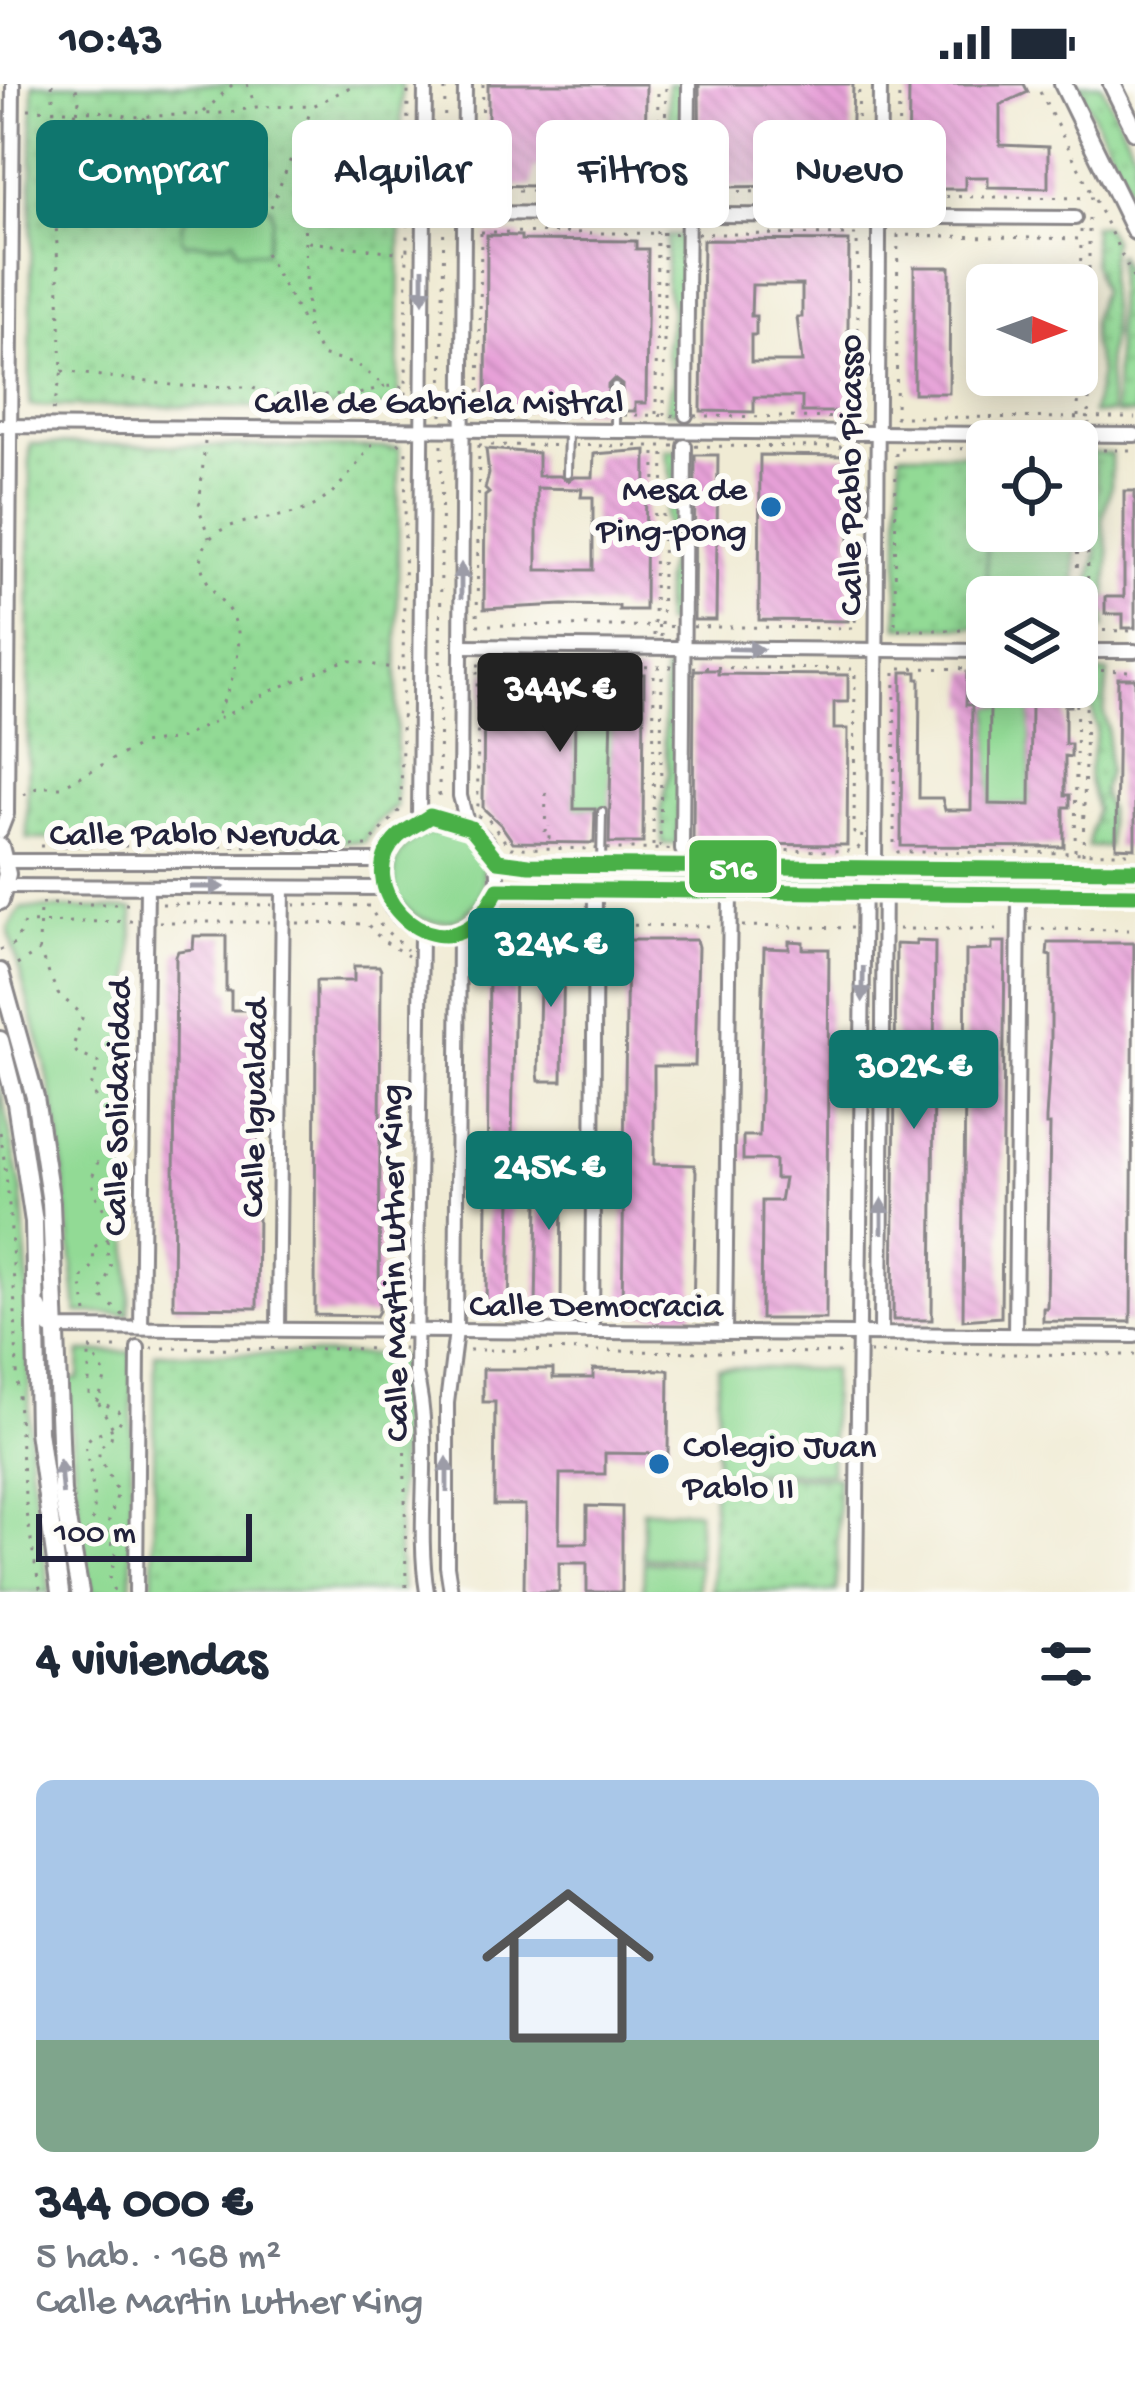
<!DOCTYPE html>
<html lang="es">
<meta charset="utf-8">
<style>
:root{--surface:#fff;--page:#f6f6f7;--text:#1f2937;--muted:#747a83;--accent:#0f766e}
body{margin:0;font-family:"Gochi Hand",sans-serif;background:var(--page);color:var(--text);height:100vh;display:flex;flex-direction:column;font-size:45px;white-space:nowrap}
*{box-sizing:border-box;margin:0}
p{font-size:39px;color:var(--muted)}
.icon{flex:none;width:66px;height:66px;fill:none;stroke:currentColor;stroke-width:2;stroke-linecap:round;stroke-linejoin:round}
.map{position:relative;height:1508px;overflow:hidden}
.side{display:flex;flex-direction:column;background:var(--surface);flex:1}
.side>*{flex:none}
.guide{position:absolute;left:36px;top:36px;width:1065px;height:108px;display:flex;gap:24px}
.needle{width:78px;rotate:91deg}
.tools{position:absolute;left:966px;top:180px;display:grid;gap:24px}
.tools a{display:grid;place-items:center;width:132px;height:132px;border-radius:18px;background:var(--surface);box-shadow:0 6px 30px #0003;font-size:60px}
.scale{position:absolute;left:36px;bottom:30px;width:216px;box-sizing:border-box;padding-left:12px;border:6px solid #22223b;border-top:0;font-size:33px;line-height:42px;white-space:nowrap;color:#22223b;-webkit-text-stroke:9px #fdfcf7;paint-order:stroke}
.price{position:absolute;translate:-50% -102px;padding:0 27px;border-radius:12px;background:var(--accent);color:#fff;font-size:39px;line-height:78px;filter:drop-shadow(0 3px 6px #0008)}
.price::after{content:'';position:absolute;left:50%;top:72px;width:36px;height:27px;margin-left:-18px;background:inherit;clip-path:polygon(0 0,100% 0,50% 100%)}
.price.on{background:#222;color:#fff}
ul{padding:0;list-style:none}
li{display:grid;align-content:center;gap:24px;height:636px;padding:0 36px}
li span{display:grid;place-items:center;height:372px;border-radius:18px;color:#555}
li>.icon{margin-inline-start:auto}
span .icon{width:216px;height:216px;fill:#fffc;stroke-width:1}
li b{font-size:51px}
h2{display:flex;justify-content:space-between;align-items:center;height:144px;padding:0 36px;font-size:51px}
.chip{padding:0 42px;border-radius:18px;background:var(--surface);box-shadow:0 6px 30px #0003;font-size:42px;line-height:108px}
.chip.on{background:var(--accent);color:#fff}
.status{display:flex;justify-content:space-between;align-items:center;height:84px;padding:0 60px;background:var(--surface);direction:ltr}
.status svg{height:33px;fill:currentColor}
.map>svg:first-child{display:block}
</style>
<div class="status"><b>10:43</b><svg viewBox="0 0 49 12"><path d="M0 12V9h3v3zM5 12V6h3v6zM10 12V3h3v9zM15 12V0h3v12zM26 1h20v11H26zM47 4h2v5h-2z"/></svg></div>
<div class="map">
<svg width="1135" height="1508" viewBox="0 0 1135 1508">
<defs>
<pattern id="grass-dots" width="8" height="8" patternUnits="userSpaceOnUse" patternTransform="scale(3)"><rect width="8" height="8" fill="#92da95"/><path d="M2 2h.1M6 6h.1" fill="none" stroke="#7ebb81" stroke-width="1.8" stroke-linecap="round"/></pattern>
<pattern id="building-back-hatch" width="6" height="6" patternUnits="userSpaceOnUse" patternTransform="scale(3)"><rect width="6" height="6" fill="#e7a1d8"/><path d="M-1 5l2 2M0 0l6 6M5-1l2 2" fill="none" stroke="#c68aba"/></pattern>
</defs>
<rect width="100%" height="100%" fill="#fdfcf7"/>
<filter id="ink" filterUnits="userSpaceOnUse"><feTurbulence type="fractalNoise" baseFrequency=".00833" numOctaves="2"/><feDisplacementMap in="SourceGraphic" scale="24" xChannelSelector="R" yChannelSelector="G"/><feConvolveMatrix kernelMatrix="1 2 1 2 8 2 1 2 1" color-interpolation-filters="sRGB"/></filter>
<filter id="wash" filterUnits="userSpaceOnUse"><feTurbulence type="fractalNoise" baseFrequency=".004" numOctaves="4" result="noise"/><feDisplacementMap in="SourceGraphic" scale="48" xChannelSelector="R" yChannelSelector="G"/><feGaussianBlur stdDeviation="2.7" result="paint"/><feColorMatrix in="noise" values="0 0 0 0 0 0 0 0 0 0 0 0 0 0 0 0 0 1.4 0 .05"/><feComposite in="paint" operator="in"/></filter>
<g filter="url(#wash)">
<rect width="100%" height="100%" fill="#f0ebd4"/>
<!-- grass -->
<g fill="url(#grass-dots)" stroke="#5a7e68" stroke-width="3">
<path d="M33,0H402L398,324L30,322Z"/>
<path d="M668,0H680L686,32L681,68L686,107H668L667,68L673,49L668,29Z"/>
<path d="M1078,0H1101L1135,69V116Z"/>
<path d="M1093,141L1104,142L1112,156L1108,197L1112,250L1107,273L1111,329L1092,330L1100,289L1092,260V237L1101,207L1093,180Z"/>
<path d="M667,152H682L686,221L675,262L685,306V327H666L673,295L666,265L672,224L666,204Z"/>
<path d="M1117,169L1135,207V330H1115Z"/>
<path d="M30,360L399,364L396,723L377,738L365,758L27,755Z"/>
<path d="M665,366H684V396L676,428L683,466L679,540H664V494L671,468L665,432L672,399Z"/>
<path d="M900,369H987L986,543H898Z"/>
<path d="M1091,369L1111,370V401L1102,437L1109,468L1105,544H1090V498L1096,467L1090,431L1097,405Z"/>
<path d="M664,585H682L673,643L682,682L677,760H662L661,725L669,690L664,656Z"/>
<path d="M1090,588L1108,589L1104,629L1108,645V687L1102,709L1108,726V763H1088L1096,725L1088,691L1097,646L1089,610Z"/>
<path d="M664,790L857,792V801L664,799Z"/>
<path d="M920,792L1076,793V803L920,802Z"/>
<path d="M155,1269L400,1271L398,1466L402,1508H153Z"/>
<path d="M713,1392L838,1393L837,1508H712Z"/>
</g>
<!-- green -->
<g fill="#92da95" stroke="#5a7e68" stroke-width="3">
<path d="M228,119L271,123L273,136L265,169L238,166L234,155L226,159H185L181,155L182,139L201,120Z"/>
<path d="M987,447H1075V513H987L986,543Z"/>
<path d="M990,622H1031L1030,721L989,720Z"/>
<path d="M575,623L612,624L611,725H574Z"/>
<circle cx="439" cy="793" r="45"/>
<path d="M21,824L133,825L129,1230L77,1229L60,1053L45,978L8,845Z"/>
<path d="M0,1001L22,1108L28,1191L30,1380L50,1508H0Z"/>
<path d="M80,1268H132L131,1508H92C77,1438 72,1368 68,1296L79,1295Z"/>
<path d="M718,1283L832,1286L831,1389L716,1388Z"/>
<path d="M643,1426L698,1427V1474H643Z"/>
<path d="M644,1478L698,1479V1508H643Z"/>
</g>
<g id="blocks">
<!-- building -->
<g fill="url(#building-back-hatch)" fill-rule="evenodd">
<path d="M488,0H646L645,103H603L600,84H534L532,102L488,101Z"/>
<path d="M699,0H853L850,101L724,103V100H700Z"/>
<path d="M909,0H1024L1028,8L1000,21V61L1048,63V104L988,103V93H965V105H908Z"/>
<path d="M487,151L521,152V156L636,157V165H648L646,319H635V327H622V301L614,295L608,301V326L486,325Z"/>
<path d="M703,156L849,157L847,328H802V313H754V328L701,327ZM752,201H802V233H797L802,278H751V251H756V232H751Z"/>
<path d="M914,183H950L949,309H914Z"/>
<path d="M486,365L538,369V392H560L568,397L574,393H593L594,370L646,366L645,526H619V522L563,521L484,525L485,412L489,409L485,405L489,390ZM537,404L582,405L581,413H593V486H537Z"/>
<path d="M695,371H718L716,536H694Z"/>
<path d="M760,371L850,372L848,537L759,536Z"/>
<path d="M1124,407H1135V544H1123V530H1105V513H1124Z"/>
<path d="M694,586H718V590L848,591V618H834V645H848L847,761L693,760Z"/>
<path d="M902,588H917V595H920L919,714H942L945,726H971L972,621H966L967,588H987V603H1065V609H1071V622H1065V660H1071V673L1065,672V711H1070V723H1064V763L901,762ZM990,622H1031L1030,721L989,720Z"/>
<path d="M484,589L644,590L643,759H609L612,624L575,623L574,725H595L594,759L513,758L501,741L483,724Z"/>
<path d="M1118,594H1135V764L1116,763Z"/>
<path d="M194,852H226V907H231V926H260L257,1224L174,1223L173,1218L176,872L178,867L193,865Z"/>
<path d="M541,855H564L562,997H539L538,990Z"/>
<path d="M627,856H696L698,863L695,982H654V1080L694,1081L696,1088L693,1231H624L622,1224Z"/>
<path d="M789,857L803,858V865H829L826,1235H761L762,1117H780L784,1095H775V1076H743V1052H759L764,864L789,865Z"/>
<path d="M916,857L935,858L932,1236H893L896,860L916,861Z"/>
<path d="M992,858H1005L1001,1233L963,1236L966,867L992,866Z"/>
<path d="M1048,859H1134L1131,1238L1043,1237V1224H1047L1050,1041H1046V1035L1051,956V872L1047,871Z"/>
<path d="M498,874H513L515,883L509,1230H486L489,882H495Z"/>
<path d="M354,882H379L381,886L379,1227L376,1232L315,1231L316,897H354Z"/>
<path d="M539,1065H562L561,1230H537L536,1223Z"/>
<path d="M483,1285H553V1294H593V1285L669,1286L668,1370L605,1369V1390H560L559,1459H587V1422L622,1423V1508H587V1479H559V1508H524L525,1421H494L495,1318H483Z"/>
</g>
</g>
</g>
<g filter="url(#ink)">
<use href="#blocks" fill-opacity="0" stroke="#898688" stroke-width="3"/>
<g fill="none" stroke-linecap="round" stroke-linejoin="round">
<defs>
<g id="lane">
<path d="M615,346V302"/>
<path d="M567,390L568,346"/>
<path d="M601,779L602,728"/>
</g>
<g id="street">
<path d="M465,0L460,712L467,739"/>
<path d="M463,129L1075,134"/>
<path d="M686,331L689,0"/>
<path d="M0,342L1135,351"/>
<path d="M461,562L987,567"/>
<path d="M1077,567H1135"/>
<circle cx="440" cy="792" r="58"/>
<path d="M419,737L425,0"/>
<path d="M0,748L7,730L13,0"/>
<path d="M682,766L685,362"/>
<path d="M6,777H383"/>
<path d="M498,777L601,782L1135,786"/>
<path d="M875,783L880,0"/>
<path d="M6,802L382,804"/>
<path d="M498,805L1135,811"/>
<path d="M421,848L416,1290C434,1361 415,1436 427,1508"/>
<path d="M40,1223L49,1244L1135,1252"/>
<path d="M141,1244L147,803"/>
<path d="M278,1245L283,804"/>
<path d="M592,1248L595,807"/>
<path d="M725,1249L730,807"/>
<path d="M881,1249L884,783"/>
<path d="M1015,1251L1019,810"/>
<path d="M136,1508L138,1264"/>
<path d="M451,1508L447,1482V1319L456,1247L459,848"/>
<path d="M856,1508L864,783"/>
</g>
<g id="secondary">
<path d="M1063,0L1135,147"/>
<path d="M1112,0L1135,47"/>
<path d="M0,762L7,790L0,817"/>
<path d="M0,888L35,1013L51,1119L62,1408L80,1508"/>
<path d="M0,956L16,1019L34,1138L38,1347L60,1508"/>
</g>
</defs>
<!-- lane casing -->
<use href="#lane" stroke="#898688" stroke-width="12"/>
<!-- street casing -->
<use href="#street" stroke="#898688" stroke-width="18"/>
<!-- secondary casing -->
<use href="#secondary" stroke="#898688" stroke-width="22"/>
<!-- path -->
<g stroke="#898688" stroke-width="3" stroke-dasharray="3 9" stroke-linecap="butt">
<path d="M52,0L58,82"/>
<path d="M247,0L255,21"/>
<path d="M483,0L481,107H676"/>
<path d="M28,25L99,27L132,33L225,29L256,23L313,22L356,0"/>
<path d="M204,28L233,0"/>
<path d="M143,34C170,57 191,87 201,120"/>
<path d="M74,46L182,139"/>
<path d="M301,49L308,245L321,271L357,281L385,302L403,303"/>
<path d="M703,107L856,109L859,0"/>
<path d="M898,112L1094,114L1036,0"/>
<path d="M898,112L899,0"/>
<path d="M664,115L666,0"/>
<path d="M1095,116L1135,198"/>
<path d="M657,120L658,0"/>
<path d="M271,123L312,24"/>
<path d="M1089,134V339"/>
<path d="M1081,146V155L898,151L896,333L1135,334"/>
<path d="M481,148L857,151L859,334L479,329Z"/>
<path d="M308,158L405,169"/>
<path d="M265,169L307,244"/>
<path d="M62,287L180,302L249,303L279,312L359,310L385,302"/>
<path d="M53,327L62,287L56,138L59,85L79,17L75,0"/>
<path d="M656,330L657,141"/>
<path d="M398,331L405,326L406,308L408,0"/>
<path d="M664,331V142"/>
<path d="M442,332L445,0"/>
<path d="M1078,333L1081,157"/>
<path d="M205,358L199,424L209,454"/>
<path d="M479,361L859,363L855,544L477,541Z"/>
<path d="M987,365L896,364L895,546H987"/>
<path d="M1079,366H1135"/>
<path d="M1079,546L1135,547"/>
<path d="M654,552L655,363"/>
<path d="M661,553L664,364"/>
<path d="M1077,555L1078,361"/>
<path d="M1087,555L1089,366"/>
<path d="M477,581L855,585L854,749H862L861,761L855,767L510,764L488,735L478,732Z"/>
<path d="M987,585L895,584L894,763L898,768L1135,769"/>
<path d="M1077,586L1135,587"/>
<path d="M219,635L268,608L346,576L399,585"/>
<path d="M546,649V631"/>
<path d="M546,709L545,753L549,754V742"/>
<path d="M24,711L39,703H61L141,660L179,655L215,637C226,611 242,577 238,548C234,518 193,501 203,467C215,428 284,441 317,420C340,406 357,380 373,359"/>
<path d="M439,712L442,360"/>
<path d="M40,762H367L401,725L406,367L398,358"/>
<path d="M653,762L654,585"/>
<path d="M660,763L662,586"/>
<path d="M1075,767L1077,603"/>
<path d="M1083,770L1087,582"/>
<path d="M162,820L272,821"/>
<path d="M294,821L369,822L381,842L407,866"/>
<path d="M159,838H270"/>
<path d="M297,839L367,840L382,856L408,872"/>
<path d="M610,841L714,842"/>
<path d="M742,842L852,844"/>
<path d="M898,845H1002"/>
<path d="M1030,845L1135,846"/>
<path d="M0,866L15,860L24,839L132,837"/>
<path d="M39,867L40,820H134"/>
<path d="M471,872L517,840L582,841"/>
<path d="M17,881L39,867L58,910L83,931L73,963L77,969L99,979L91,1003L109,1047L92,1094L94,1109L108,1132L107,1167L111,1184L101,1206L103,1214L124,1232"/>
<path d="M0,1048C25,1200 6,1357 41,1508"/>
<path d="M106,1068L130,1078"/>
<path d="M87,1229L81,1195L93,1182L94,1163L109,1154"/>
<path d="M89,1264H123"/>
<path d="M151,1264L405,1265"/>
<path d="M90,1265L106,1292L98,1318L113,1344L111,1354L99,1364V1372L118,1409L106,1446L116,1469L110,1493L114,1508"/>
<path d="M469,1266H489"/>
<path d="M489,1266L848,1269"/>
<path d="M869,1269L1135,1271"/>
<path d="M404,1308L406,1508"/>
<path d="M87,1448C103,1425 88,1387 85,1359L93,1351L117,1343L122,1334L118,1327L89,1312V1266"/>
</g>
<!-- lane -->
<use href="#lane" stroke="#fff" stroke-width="6"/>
<!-- street -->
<use href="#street" stroke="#fff" stroke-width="12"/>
<!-- secondary -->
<use href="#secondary" stroke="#fff" stroke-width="16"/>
<defs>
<path id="bus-1" d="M1135,786L529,781L498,777L471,744L430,732C420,739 406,745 398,753C349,800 427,884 477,837C485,829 492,815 498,805L1135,811"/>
</defs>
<!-- bus-1 casing -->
<use href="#bus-1" stroke="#fdfcf7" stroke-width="24"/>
<!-- bus-1 -->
<use href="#bus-1" stroke="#48b046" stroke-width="15"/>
</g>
<!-- one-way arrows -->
<defs><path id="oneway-solid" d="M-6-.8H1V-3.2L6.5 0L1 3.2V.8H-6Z" transform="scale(3)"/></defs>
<g fill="#9c9ca7">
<use href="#oneway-solid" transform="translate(423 201) rotate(90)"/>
<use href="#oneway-solid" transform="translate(461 497) rotate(-90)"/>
<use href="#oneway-solid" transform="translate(746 565) rotate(1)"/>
<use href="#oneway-solid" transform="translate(207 803)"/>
<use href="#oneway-solid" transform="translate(863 900) rotate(91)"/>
<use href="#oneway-solid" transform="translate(882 1132) rotate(-90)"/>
<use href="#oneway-solid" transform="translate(447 1391) rotate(-90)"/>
<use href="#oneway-solid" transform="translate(61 1393) rotate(-95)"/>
</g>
</g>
<!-- markers -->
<g fill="#1f6fb2" stroke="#fdfcf7" stroke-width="4.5">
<circle cx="771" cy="423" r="12"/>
<circle cx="659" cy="1380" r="12"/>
</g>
<g text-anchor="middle" stroke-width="12" stroke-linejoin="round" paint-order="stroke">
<!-- street labels -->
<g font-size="36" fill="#22223b" stroke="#fdfcf7">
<text x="439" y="328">Calle de Gabriela Mistral</text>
<text transform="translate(847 391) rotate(-90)" y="13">Calle Pablo Picasso</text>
<text x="194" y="760">Calle Pablo Neruda</text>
<text transform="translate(114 1023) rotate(-89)" y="13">Calle Solidaridad</text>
<text transform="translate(251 1024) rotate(-89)" y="13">Calle Igualdad</text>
<text transform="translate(391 1179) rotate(-91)" y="13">Calle Martin Luther King</text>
<text x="596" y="1231">Calle Democracia</text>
</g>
<!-- poi labels -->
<g font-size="36" fill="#22223b" stroke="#fdfcf7" text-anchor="end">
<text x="747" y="415">Mesa de<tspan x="747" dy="41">Ping-pong</tspan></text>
<text x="683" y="1372" text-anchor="start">Colegio Juan<tspan x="683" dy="41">Pablo II</tspan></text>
</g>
</g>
<rect stroke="#fdfcf7" stroke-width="4.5" x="687" y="754" width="92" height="57" rx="12" fill="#48b046"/>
<g font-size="33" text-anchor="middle" font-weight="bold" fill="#fff">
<text x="733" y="794">516</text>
</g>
</svg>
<div class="tools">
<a><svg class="needle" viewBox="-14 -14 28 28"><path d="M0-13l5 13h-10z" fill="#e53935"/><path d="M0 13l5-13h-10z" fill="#747a83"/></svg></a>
<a><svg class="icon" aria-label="locate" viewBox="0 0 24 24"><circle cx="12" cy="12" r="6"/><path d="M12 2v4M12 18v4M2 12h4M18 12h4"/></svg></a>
<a><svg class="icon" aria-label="layers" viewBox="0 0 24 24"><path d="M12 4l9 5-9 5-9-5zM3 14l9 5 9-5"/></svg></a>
</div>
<div class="scale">100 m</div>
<b class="price on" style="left:560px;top:671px">344K €</b>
<b class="price" style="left:551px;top:926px">324K €</b>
<b class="price" style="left:914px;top:1048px">302K €</b>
<b class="price" style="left:549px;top:1149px">245K €</b>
<div class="guide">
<a class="chip on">Comprar</a>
<a class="chip">Alquilar</a>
<a class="chip">Filtros</a>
<a class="chip">Nuevo</a>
</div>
</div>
<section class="side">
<h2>4 viviendas<svg class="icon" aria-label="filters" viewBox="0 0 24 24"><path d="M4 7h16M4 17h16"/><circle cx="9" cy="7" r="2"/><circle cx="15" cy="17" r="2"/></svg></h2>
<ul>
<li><span style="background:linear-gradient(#a9c7e8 70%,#7fa58c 0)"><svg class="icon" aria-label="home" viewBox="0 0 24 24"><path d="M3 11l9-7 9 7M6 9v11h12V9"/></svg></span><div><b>344 000 €</b><p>5 hab. · 168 m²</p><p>Calle Martin Luther King</p></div></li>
</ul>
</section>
